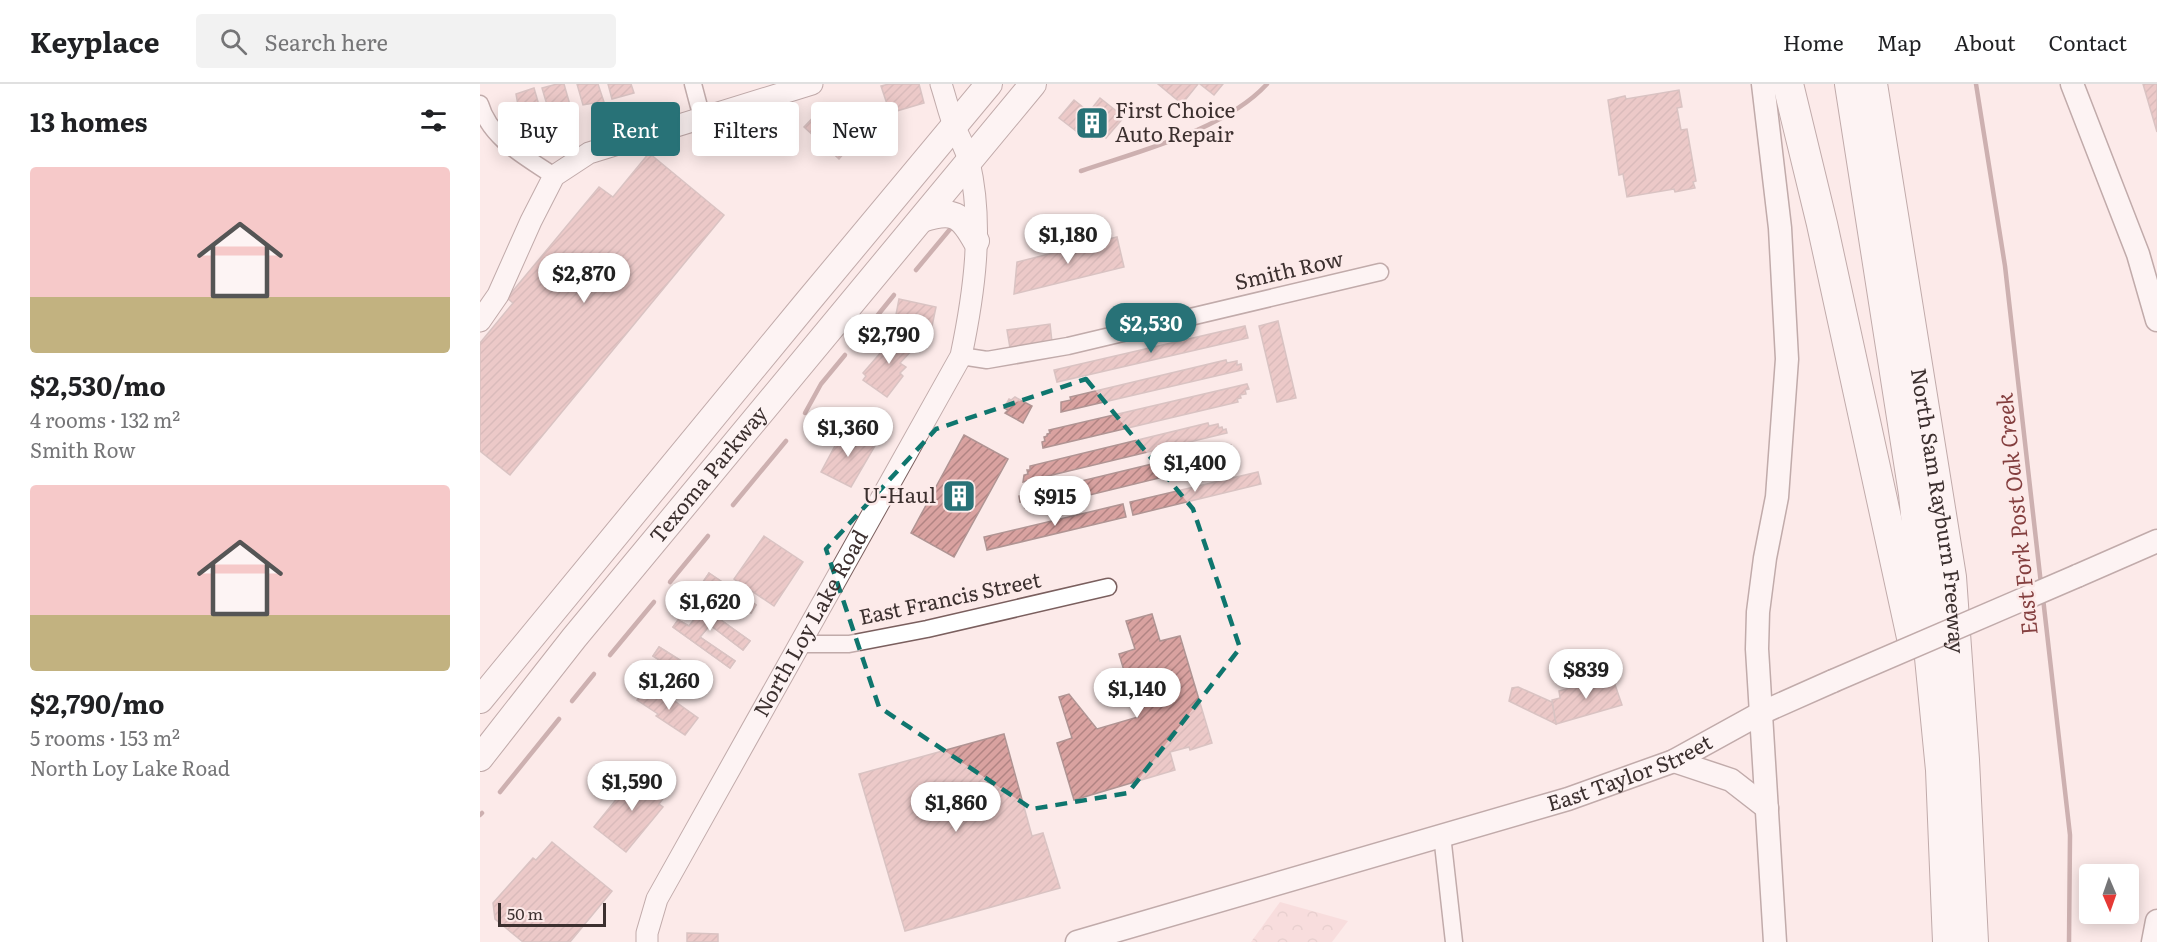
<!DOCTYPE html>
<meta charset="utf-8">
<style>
:root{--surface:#fff;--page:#f2f2f2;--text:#202124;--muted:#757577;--line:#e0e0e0;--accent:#287277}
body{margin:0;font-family:Literata,serif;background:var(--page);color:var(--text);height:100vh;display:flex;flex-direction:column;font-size:22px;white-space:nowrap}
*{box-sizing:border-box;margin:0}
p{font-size:20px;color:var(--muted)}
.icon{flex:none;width:33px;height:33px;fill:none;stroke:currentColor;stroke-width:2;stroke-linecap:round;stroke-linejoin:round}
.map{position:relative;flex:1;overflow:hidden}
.side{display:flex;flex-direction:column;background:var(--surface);width:480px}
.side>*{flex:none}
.hud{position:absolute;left:18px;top:18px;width:570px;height:54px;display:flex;gap:12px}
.needle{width:39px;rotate:178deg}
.buttons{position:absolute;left:1599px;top:780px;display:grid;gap:12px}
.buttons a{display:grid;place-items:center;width:60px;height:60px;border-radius:6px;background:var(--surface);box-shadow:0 3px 15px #0003;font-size:30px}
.scale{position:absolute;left:18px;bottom:15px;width:108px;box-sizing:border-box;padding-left:6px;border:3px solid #3c302f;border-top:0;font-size:16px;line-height:21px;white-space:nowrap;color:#3c302f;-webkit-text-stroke:4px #fceae9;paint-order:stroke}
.price{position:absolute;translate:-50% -51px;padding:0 14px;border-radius:21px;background:#fff;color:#222;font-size:20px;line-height:39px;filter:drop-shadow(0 2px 3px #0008)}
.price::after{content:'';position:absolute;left:50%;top:36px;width:18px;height:14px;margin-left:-9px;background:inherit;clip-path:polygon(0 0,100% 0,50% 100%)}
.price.current{background:var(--accent);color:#fff}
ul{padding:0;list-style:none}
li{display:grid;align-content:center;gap:12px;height:318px;padding:0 30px}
li span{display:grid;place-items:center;height:186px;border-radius:6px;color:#555}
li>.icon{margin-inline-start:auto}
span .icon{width:108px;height:108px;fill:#fffc;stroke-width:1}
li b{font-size:26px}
h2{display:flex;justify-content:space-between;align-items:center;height:72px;padding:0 30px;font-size:26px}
.pill{padding:0 21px;border-radius:6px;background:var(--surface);box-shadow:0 3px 15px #0003;font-size:21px;line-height:54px}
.pill.current{background:var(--accent);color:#fff}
header{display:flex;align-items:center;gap:36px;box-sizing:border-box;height:84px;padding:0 30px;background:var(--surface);border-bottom:2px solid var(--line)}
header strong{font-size:28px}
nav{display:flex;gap:33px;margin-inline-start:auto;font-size:21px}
.search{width:420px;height:54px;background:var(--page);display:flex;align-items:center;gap:15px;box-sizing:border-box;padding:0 21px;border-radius:6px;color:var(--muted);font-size:22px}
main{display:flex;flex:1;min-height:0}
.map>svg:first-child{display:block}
</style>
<header>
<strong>Keyplace</strong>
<div class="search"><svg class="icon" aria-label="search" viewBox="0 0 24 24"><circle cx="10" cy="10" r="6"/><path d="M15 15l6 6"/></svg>Search here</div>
<nav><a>Home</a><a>Map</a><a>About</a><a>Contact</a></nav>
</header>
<main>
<section class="side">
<h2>13 homes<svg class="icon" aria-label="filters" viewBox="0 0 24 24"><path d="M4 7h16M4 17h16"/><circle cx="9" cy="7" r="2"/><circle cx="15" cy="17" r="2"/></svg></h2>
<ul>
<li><span style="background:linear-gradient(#f6c9c9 70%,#c2b280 0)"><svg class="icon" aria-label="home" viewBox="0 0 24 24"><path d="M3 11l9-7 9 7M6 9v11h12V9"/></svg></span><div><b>$2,530/mo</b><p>4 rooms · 132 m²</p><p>Smith Row</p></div></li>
<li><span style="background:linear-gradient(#f6c9c9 70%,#c2b280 0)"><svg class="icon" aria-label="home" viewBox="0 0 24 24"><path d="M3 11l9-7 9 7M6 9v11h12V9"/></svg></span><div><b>$2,790/mo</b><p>5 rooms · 153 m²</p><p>North Loy Lake Road</p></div></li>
</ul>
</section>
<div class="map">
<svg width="1677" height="858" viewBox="0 0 1677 858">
<defs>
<pattern id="forest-crowns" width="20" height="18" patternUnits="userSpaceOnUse" patternTransform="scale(1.5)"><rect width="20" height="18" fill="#f4cfce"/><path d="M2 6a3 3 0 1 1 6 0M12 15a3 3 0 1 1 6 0" fill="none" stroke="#d2b2b1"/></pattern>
<pattern id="building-hatch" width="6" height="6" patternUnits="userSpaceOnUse" patternTransform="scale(1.5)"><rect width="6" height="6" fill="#d9a2a0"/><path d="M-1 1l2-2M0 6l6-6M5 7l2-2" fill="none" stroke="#b18483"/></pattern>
</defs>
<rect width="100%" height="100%" fill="#fceae9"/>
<!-- forest -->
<path fill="url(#forest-crowns)" d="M800,818L868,837L852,858H771Z"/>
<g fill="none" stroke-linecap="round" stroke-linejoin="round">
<!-- stream -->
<g stroke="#946c6a" stroke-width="4.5">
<path d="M1496,0L1525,182L1561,500"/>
<path d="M601,87C659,67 745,46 787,0"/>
<path d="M436,186L471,144"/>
<path d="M384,248L414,211"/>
<path d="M325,329L341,300L365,271"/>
<path d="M253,421L306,357"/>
<path d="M190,498L228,452"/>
<path d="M1563,514L1590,751L1589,858"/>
<path d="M130,571L174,518"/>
<path d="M92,617L114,590"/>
<path d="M20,708L79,635"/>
<path d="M0,731L2,729"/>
</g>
</g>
<!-- building -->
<g fill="url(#building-hatch)" stroke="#b09493" stroke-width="1.5">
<path d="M77,0H84L92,28L83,31L82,27L70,31L62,4Z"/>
<path d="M97,0H118L124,18L115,22L114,19L103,21Z"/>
<path d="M128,0H151L154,9L132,15Z"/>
<path d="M409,0H439L444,19L410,29L401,2Z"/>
<path d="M678,0H718L702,20Z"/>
<path d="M720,0H743L734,11Z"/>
<path d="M1663,0H1677V48Z"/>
<path d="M54,4L63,35L54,36L55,39L48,40L41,38L36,10Z"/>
<path d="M1199,6L1202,23L1197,24L1201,46L1207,45L1216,97L1213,98L1215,104L1195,108L1194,105L1147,113L1143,90L1139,91L1128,16L1145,12L1146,15Z"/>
<path d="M620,14L644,33L626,54L618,48L612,55L599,43L596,47L579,34L594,16L609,28Z"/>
<path d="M343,23L378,53L359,75L324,43Z"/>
<path d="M169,69L244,131L30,391L0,367V259L33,219L27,214L119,103L133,113Z"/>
<path d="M637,153L644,183L534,210L537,178Z"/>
<path d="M419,215L456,223L451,247L433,262L415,248L414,241Z"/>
<path d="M798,237L816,314L797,318L779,242Z"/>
<path d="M570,240L572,258L530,264L527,246Z"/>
<path d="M765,242L768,254L577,298L574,286Z"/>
<path d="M415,248L435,263L420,279L426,283L420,289L423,292L407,313L383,296L386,292L383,289L402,267Z"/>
<path d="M746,276L747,279L757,277V281L761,280L762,286L581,328V318L591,316L590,313Z"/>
<path d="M767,300L769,305L765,306L766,310L760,311L761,314L757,315L758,318L563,364L562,358L565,357L564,353L567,352V350L570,349L569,346Z"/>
<path d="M535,313L552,322L543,339L525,329L528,326L524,324L529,315L531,316Z"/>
<path d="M728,339L729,342L738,340L739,344L742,343L743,346L746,345L747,349L543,398L544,391L548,390L547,386H550V382Z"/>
<path d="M364,345L396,360L371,403L341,388Z"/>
<path d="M484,351L528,375L474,473L431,449Z"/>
<path d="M751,361L753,367L750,368L751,374L745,376V378L548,426V423L545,424L543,418H540L539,412Z"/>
<path d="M778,388L781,400L653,431L650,418Z"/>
<path d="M643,420L646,433L507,466L504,453Z"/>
<path d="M284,452L323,478L294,522L254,495Z"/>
<path d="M229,489L276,521L271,529L223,498Z"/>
<path d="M229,489L276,521L271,529L223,498Z"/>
<path d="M213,516L270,557L263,566L230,541L220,553L255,577L250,584L193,543L198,536L209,542L217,532L206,525Z"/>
<path d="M213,516L270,557L263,566L230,541L220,553L255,577L250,584L193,543L198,536L209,542L217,532L206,525Z"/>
<path d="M672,530L680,557L700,552L732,659L710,666L709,663L690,668L695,686L594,716L577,659L592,654L579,613L589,610L617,645L658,633L639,570L655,565L646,537Z"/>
<path d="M179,563L227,593L221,602L173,572Z"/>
<path d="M179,563L227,593L221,602L173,572Z"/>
<path d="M1132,592L1142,621L1076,640L1072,616L1080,614L1079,607Z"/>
<path d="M1038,603L1072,618L1076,640L1029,617L1032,604Z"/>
<path d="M167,604L179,612L182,608L218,634L205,651L176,632L178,630L157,616Z"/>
<path d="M524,650L552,752L563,749L580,804L425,847L379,690Z"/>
<path d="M159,687L187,709L179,720L183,723L146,768L114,743Z"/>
<path d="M72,758L132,807L90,858H43L15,835L13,819L53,774L56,776Z"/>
<path d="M207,849L238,850V858H207Z"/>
</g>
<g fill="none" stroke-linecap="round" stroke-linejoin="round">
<defs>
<g id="minor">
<path d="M213,0L222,34"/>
<path d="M0,20C10,55 46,73 74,92"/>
<path d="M481,272L507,276L588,262L900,188"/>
<path d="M320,560H369L447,545L628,503"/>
<path d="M962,751L974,858"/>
</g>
<g id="tertiary">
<path d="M0,237L18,211L51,137L74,92L109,69L332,0"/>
<path id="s1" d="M167,858V849L177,815L481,272C494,210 504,141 489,78C487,67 480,55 475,44C469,30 466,15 461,0"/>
</g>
<g id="secondary">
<path d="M1283,0L1300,144L1307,275L1297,413L1285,474L1278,528L1277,565L1295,858"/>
<path d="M1592,0L1658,170L1677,236"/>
<path d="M1597,492L1677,457"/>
<path d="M1194,677L1251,696L1287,724"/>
<path id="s2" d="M597,858L1088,715L1194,677L1281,629L1353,597"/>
<path d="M1673,858L1677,837"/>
</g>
<g id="primary">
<path d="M442,135C473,125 481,130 496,157"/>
<path d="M0,616L325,221L509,0"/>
<path id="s3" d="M0,674L94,554L553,0"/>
</g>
<g id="motorway">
<path d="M1308,0L1342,140L1433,558"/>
<path d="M1370,0L1434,410L1461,686L1468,858"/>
<path id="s4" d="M1392,0L1471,493L1484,676L1493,858"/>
</g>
</defs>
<!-- minor casing -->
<use href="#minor" stroke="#7a5f5e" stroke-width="19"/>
<!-- tertiary casing -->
<use href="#tertiary" stroke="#7a5f5e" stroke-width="23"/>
<!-- secondary casing -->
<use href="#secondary" stroke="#7a5f5e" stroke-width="25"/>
<!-- primary casing -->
<use href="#primary" stroke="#7a5f5e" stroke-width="28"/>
<!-- motorway casing -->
<use href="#motorway" stroke="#7a5f5e" stroke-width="32"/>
<!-- minor -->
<use href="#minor" stroke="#fff" stroke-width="16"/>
<!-- tertiary -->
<use href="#tertiary" stroke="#fff" stroke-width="21"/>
<!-- secondary -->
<use href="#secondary" stroke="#fff" stroke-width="22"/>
<!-- primary -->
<use href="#primary" stroke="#fff" stroke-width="26"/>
<!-- motorway -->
<use href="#motorway" stroke="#fff" stroke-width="30"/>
<defs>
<path id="secondary-bridge" d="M1353,597L1597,492"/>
</defs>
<!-- secondary-bridge casing -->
<use href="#secondary-bridge" stroke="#7a5f5e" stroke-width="25" stroke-linecap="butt"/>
<!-- secondary-bridge -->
<use href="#secondary-bridge" stroke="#fff" stroke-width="22"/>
</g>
<!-- marked area -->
<path d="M0 0H1677V858H0ZM606,295L713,425L760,564L648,709L552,725L399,623L346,465L456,345Z" fill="#fceae9" fill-opacity=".55" fill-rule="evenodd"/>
<path fill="none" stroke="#0f766e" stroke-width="4.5" stroke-dasharray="12 8" stroke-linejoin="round" d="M606,295L713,425L760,564L648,709L552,725L399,623L346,465L456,345Z"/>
<!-- icons -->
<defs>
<symbol id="building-square" viewBox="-11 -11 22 22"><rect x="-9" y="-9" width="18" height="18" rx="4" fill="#287277" stroke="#fceae9"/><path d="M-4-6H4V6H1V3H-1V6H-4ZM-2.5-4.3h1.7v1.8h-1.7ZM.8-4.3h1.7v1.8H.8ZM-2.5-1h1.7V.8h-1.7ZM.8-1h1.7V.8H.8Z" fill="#fff"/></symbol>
</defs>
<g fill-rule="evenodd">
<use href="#building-square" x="593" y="20" width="38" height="38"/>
<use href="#building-square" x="460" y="393" width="38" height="38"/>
</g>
<g text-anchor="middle" stroke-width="5" stroke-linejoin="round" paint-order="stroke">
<!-- poi labels -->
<g font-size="21" fill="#3c302f" stroke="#fceae9" text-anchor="start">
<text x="635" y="34">First Choice<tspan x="635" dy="24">Auto Repair</tspan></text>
<text x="456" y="419" text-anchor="end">U-Haul</text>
</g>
<!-- street labels -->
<g font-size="21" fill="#3c302f" stroke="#fceae9">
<text transform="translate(809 187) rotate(-13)" y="7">Smith Row</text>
<text dy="7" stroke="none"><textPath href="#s3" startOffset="364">Texoma Parkway</textPath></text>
<text dy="7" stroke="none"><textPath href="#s4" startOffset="432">North Sam Rayburn Freeway</textPath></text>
<text transform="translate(470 515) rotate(-12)" y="7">East Francis Street</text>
<text dy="7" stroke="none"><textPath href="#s1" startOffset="360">North Loy Lake Road</textPath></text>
<text dy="7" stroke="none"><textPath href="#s2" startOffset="578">East Taylor Street</textPath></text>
</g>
<!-- water labels -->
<g font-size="22" font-style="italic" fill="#843f3f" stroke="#fceae9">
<text transform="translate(1537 430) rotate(-96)" y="8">East Fork Post Oak Creek</text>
</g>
</g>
</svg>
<div class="buttons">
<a><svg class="needle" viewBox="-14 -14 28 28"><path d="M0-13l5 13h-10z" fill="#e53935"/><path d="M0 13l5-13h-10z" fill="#757577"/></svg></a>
</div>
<div class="scale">50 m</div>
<b class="price" style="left:588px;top:181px">$1,180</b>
<b class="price" style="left:104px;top:220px">$2,870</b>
<b class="price current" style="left:671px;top:270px">$2,530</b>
<b class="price" style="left:409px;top:281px">$2,790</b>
<b class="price" style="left:368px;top:374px">$1,360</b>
<b class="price" style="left:715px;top:409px">$1,400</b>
<b class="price" style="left:575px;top:443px">$915</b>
<b class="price" style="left:230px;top:548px">$1,620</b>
<b class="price" style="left:1106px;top:616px">$839</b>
<b class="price" style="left:189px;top:627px">$1,260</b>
<b class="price" style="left:657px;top:635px">$1,140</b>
<b class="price" style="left:152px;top:728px">$1,590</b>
<b class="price" style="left:476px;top:749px">$1,860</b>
<div class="hud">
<a class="pill">Buy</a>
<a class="pill current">Rent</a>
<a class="pill">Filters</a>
<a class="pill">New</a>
</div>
</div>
</main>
